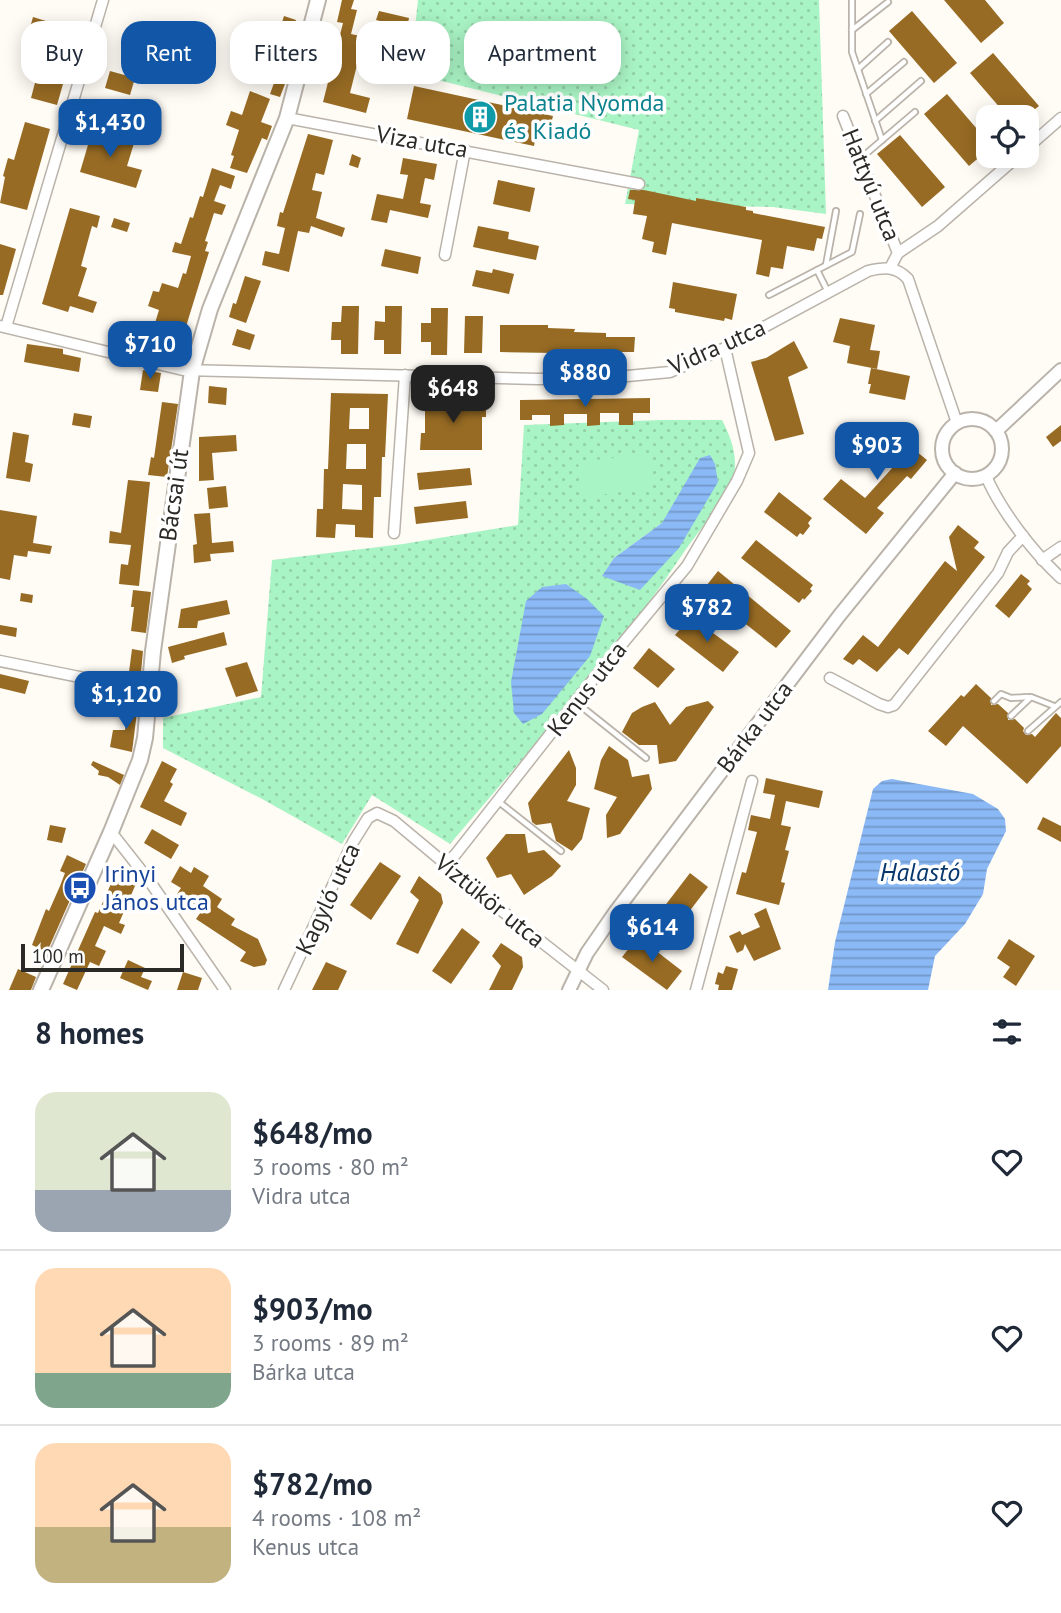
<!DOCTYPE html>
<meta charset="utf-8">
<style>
:root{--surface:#fff;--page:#f2f2f3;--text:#1f2937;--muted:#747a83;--line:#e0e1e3;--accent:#1257a7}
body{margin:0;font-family:"PT Sans",sans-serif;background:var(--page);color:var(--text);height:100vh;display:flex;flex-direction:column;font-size:26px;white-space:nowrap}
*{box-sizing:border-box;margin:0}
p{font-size:23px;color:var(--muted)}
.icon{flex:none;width:38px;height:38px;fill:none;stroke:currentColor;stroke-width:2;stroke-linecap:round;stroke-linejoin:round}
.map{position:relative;height:990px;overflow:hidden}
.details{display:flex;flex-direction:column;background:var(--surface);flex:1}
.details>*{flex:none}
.banner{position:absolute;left:21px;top:21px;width:700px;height:63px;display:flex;gap:14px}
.controls{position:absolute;left:976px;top:105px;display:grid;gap:14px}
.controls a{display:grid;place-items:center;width:63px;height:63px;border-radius:14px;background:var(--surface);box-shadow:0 4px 18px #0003;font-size:35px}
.scale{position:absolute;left:21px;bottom:18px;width:163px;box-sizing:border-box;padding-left:7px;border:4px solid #2c2a26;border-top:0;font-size:19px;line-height:24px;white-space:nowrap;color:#2c2a26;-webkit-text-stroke:5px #fff;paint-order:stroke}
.price{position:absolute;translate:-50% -60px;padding:0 16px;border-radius:14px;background:var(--accent);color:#fff;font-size:23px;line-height:46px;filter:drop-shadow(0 2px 4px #0008)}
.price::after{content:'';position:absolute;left:50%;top:42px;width:21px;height:16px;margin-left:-10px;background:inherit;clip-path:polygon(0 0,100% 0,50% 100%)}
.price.active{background:#222;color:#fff}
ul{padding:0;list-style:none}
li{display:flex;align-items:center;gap:21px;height:175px;padding:0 35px}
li+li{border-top:2px solid var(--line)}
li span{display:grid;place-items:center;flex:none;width:196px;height:140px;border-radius:21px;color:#555}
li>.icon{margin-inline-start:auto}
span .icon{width:84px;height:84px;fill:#fffc;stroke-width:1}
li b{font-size:30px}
h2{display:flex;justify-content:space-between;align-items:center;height:84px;padding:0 35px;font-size:30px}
.chip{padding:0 24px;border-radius:21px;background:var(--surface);box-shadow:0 4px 18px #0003;font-size:24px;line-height:63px}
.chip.active{background:var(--accent);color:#fff}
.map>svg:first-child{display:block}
</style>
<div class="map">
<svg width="1061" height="990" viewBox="0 0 1061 990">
<defs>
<pattern id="green-dots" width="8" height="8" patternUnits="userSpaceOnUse" patternTransform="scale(1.75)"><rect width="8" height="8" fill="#a9f4c4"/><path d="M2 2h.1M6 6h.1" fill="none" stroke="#92d1a8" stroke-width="1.8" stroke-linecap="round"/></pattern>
<pattern id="water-rules" width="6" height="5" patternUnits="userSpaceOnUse" patternTransform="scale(1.75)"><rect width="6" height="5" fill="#8ab9f6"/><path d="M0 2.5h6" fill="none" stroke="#7197c7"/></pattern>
</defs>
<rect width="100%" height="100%" fill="#fffbf5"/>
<!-- green -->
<g fill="url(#green-dots)" fill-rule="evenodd">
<path d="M418,0H819L826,214L773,207L625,204L639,130L410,73Z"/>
<path d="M661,420H722C731,437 740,461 732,481C722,503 698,532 684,552C615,656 530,749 450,844L372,795L342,844L264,800L163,748V718L261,697L272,560L403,544L518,525L524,425ZM662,523L603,575L614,558Z"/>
</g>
<!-- pitch -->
<path fill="#a9f4c4" d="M649,454L653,488L582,497L578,462Z"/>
<!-- water -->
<g fill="url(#water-rules)">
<path d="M710,455L715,464L718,482L679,548L640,590L602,576L614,558L662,523L700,458Z"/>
<path d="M566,584L587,599L604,616L590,656L542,714L523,724L514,713L511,682L526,601L542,587Z"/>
<path d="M892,779L973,794L998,809L1005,819L1006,831L987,869L983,894L965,924L935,956L928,990H828L835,942L873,789L882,781Z"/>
</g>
<!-- building -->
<g fill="#976b24" fill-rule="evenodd">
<path d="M342,0H354L351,9L357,10L351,34L364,37L350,93L370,98L366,113L323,102L343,23L337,22Z"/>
<path d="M944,0H985L1004,23L981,43Z"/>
<path d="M379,11L409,18L407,28L376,20Z"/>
<path d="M912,11L957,63L934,83L889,31Z"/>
<path d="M284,16L296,20L281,65L263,59L266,49L242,41L245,32L276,41Z"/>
<path d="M33,17L75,30L68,56H71L57,105L31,98L46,41L28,35Z"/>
<path d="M993,53L1039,106L1025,117H1008L970,73Z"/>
<path d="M110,71L135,78L130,95L105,88Z"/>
<path d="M278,72L288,76L280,97L270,94Z"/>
<path d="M414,86L553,116L550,128L538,125L534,146L407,119Z"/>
<path d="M250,91L270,99L261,122L272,126L267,140L262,138L247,173L230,168L234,156L231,155L239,130L226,125L231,111L242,115Z"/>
<path d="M947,94L989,143V149L969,166L924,114Z"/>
<path d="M25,122L50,129L27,210L0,203L5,177L3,176L8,158L14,160Z"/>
<path d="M93,128L135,140L127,166L142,170L136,188L80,172Z"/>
<path d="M308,134L333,140L324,175L316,173L312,190L322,192L316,218L345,228L342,237L311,226L309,233L298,231L289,272L262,265L265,251L279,254L285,228L277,226L280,212L283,213Z"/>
<path d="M900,135L945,187L922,207L877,154Z"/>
<path d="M352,154L361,158L358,168L349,165Z"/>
<path d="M403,158L437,164L434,180L425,178L420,203L431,205L428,218L390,210L387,223L371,220L377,194L403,199L408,175L400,174Z"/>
<path d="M212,168L235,176L231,189L220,185L214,201L226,205L222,215L214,213L205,241L208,242L205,251L209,252L184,333L190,335L186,347L151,336L159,310L148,306L153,291L159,292L162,283L178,288L183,273L186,274L191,256L172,252L175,242L181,244L190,217L193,218L200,196L203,197Z"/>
<path d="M498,180L535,188L530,212L493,204Z"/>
<path d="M630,190H644L696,201V198L746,207V210L753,211V213L825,227L822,239L817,238L814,251L787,246L783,269L771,267L769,277L756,274L762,240L672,223L666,255L652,252L654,242L642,239L647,216L633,214L635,200L628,199Z"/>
<path d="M70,208L100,216L97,228L92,226L81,266L87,268L78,296L97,302L93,313L70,306L68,312L42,304Z"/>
<path d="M114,218L130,223L127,232L111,227Z"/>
<path d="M478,226L509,232L508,239L539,246L536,260L473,247Z"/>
<path d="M0,244L16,249L3,295H0Z"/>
<path d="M385,249L421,257L418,274L381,266Z"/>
<path d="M493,269L514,274L509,294L472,286L476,270L492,273Z"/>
<path d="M245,276L261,281L246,323L229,317L233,303L236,304Z"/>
<path d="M673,282L737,294L732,320L725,318L724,321L675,312V309L669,308Z"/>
<path d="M342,306H359L358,354H341V340H331L332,322H341Z"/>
<path d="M385,306H402L401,354H384V340H374L375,321L385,322Z"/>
<path d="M431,308H448L447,355H431V342H421V323H431Z"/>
<path d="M465,316H483L482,353H464Z"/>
<path d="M840,318L875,325L870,350L880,351L877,369L847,363L850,346L833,342Z"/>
<path d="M500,325H548V328L575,329L574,332L606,333V337H635L634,352H606V356L574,355V357H555V353L500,352Z"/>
<path d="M237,329L255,335L250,350L232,345Z"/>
<path d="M794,341L808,368L788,377L804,434L775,441L751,362L766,358Z"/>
<path d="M27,344L63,349V354L81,358L79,372L24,362Z"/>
<path d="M871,368L910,376L905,400L869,393L871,384H868Z"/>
<path d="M143,370L161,373L158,392L140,390Z"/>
<path d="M209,386L227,388L226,405L208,403Z"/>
<path d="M331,393L388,394L385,457H382L381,497H374L373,538L355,537V525L336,524L335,538L316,537L317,509H323L324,469H328ZM350,408H369V429H349ZM347,444H366V469H346ZM343,484L362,485V510L342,509Z"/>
<path d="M650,398V413H633V425H619V413H600V425L587,426V414H564V425L550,426V415H532V420H520V400Z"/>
<path d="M425,400H486V417H482V450H420L421,433H425Z"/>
<path d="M162,402L178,404L167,477L148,475L151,457L154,458Z"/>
<path d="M74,413L92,416L90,428L72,425Z"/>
<path d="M1061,425V441L1053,447L1046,437Z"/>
<path d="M885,426L927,460L911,479L907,476L877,508L884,513L866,534L823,499L841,479L865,498L894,466L868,447Z"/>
<path d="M13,432L29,435L25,462L33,464L30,482L6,478Z"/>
<path d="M236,435L237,451L212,453L214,480L199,481V437Z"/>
<path d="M470,468L472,485L419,490L417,473Z"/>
<path d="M128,480L150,482L139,586L119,584L121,564L128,565L131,545L109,543L110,531L121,533Z"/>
<path d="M226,486L228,507L209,509L207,488Z"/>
<path d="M779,492L812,518L808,523L810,526L803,535L800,533L797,537L764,512Z"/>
<path d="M466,501L468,518L416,524L414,507Z"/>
<path d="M0,510L37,516L33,543L52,546L50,554L28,551L27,557L14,555L10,580L0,578Z"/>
<path d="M210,513L212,543L233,541L234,552L210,554L211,561L194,563L193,545L197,544L194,514Z"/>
<path d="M958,525L979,542L974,548L985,557L908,655L899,648L877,672L859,659L853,665L843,659L863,635L878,647L945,561L957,571L949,537Z"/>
<path d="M756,540L813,585L810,589L812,591L804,600L803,598L799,603L741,558Z"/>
<path d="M718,571L791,631L776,648L703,590Z"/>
<path d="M1021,574L1030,581L1027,584L1032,589L1009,618L995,606Z"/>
<path d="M133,590L151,592L146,633L131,631L134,607H131Z"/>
<path d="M21,593L33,595L32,603L20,601Z"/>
<path d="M227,600L230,614L198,621L197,628H178L181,609Z"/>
<path d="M691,617L739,652L723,672L675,635Z"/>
<path d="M0,625L17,628L16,637L0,634Z"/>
<path d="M224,632L227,645L184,656L185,659L172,663L168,647Z"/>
<path d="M649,648L675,669L658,688L633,668Z"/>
<path d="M132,649L143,651L141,673L129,672Z"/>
<path d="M247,662L258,691L236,697L225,668Z"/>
<path d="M0,674L29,681L25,694L0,688Z"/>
<path d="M976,684L991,698V705L998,704L1008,713V720L1015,719L1024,728L1023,731L1026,735L1032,734L1035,737L1056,713L1061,718V746L1027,784L963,726L946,746L928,731L961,695L964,697Z"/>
<path d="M103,695L122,699L120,708L101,703Z"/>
<path d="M708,701L714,707L676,761L659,764L657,745H639L622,732L632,713L642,707L655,702L670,725L686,707Z"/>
<path d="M128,703L138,704L132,752L110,747L113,730H125Z"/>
<path d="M609,746L628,760L632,777L649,774L652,789L620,834L607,838L606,815L617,797L594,789L601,760Z"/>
<path d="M569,750L576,768V785L567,801L590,808L582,839L572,851L556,841L551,823L536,825L532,822L528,803Z"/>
<path d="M93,761L124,775L120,785L108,777L98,775L99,771L91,765Z"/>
<path d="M162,761L177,769L170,782L173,784L164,801L187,813L181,826L140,807Z"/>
<path d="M766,778L823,791L819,808L786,801L781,825L791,827L785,850L789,851L781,882L785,883L779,905L736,894L742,872L746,873L757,832L748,830L751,815L770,819L775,795L763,793Z"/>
<path d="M1043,817L1061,826V842L1037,829Z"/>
<path d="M50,825L66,828L62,843L47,840Z"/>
<path d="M152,829L179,845L171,859L144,843Z"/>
<path d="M506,834H525L528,853L544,850L561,866L552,876L524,895L511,874L497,878L486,858Z"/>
<path d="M67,855L86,864L47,952L32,945L46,909L49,911L60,886L65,873L60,871Z"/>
<path d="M380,862L401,876L371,920L350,905Z"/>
<path d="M180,866L191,873L194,867L209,876L203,886L222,899L217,907L235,919L231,925L258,939L267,960L265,965L254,967L240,961L246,952L196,919L203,909L177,894L181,888L171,882Z"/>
<path d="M118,868L138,879L119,923L125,925L121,934L104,926L95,946L106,951L99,966L90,962L77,990L63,984L95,912L98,913Z"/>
<path d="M690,873L708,887L675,930L657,916Z"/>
<path d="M419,876L441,894L443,903L418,954L396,944L419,900L410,892Z"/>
<path d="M766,908L781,949L754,961L745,944L743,950L737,953L729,936L740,931L742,935L760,927L754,914Z"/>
<path d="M462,928L480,942L451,984L432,971Z"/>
<path d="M638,937L682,971L667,990L622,957Z"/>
<path d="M1009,939L1035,956L1016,986L1003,977L1010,967L997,958Z"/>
<path d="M501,943L522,957L523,967L512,990H489L501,966L492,956Z"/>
<path d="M128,960L145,968L141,977L152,981L148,990L120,978Z"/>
<path d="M326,962L347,971L338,990H312Z"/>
<path d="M726,966L738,969L732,990H718L719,985L715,984L718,972L723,974Z"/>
<path d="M18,969L36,977L31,990H9Z"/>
<path d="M183,972L202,978L198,990H177Z"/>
</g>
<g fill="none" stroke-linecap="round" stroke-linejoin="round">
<defs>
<g id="service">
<path d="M852,0V52L882,140"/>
<path d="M852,30L888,2"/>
<path d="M858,69L888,42"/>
<path d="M866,94L904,62"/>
<path d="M875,121L921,81"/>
<path d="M861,158L915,112"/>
<path d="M826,265L836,211"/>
<path d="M817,270L828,292"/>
<path d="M769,295L852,252L860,214"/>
<path d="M994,701L1001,694L1011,698L1028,697"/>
<path d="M577,703L646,758"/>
<path d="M1011,716L1031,697L1054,706"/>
<path d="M1028,731L1061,702"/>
<path d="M499,802L561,851"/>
</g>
<g id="minor">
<path d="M843,116L898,253"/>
<path d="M287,118L639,184"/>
<path d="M1027,148L1061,118"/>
<path d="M445,255L465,150"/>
<path d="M890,268L898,253L938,226L1018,156"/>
<path d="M0,326L183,370L538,379L606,378L670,372L725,348L868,271C884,267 896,266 908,279L957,423"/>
<path d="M6,327L103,0"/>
<path d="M986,476C1001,511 1033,552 1061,578"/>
<path d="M394,533L405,375"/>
<path d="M1042,560L1061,547"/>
<path d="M0,661L149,691"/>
<path d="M830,678L879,704L888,707L894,705L998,573L1008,552L1023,536"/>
<path d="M111,832L148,879L225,990"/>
<path d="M445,864L455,855L603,667L687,566L737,481L749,453L725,348"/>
<path d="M284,990L353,842L368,818L377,813L394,821L497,907L603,990"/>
<path d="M696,990L752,781"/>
</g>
<g id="tertiary">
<circle cx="972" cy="449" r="30"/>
<path d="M996,431L1061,370"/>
<path d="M569,990L587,953L616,911L839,616L955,473"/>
</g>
<path id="secondary" d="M41,990L111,832L140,760L145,738L153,651L192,371L210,309L287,118L318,0"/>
</defs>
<!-- service casing -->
<use href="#service" stroke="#bab3aa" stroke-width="8"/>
<!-- minor casing -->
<use href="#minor" stroke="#bab3aa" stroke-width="13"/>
<!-- tertiary casing -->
<use href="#tertiary" stroke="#bab3aa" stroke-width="16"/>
<!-- secondary casing -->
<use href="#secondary" stroke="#bab3aa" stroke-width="18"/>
<!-- service -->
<use href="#service" stroke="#fff" stroke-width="4.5"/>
<!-- minor -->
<use href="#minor" stroke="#fff" stroke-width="10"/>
<!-- tertiary -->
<use href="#tertiary" stroke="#fff" stroke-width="12"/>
<!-- secondary -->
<use href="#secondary" stroke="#fff" stroke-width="14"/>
</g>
<!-- icons -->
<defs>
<symbol id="building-disc" viewBox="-11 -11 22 22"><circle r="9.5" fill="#0f9aa8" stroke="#fff"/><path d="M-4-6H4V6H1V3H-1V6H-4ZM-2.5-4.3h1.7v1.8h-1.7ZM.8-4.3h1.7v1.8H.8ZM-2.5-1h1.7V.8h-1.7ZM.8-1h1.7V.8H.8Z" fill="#fff"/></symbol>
<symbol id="bus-disc" viewBox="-11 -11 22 22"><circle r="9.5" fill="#1a4fb4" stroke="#fff"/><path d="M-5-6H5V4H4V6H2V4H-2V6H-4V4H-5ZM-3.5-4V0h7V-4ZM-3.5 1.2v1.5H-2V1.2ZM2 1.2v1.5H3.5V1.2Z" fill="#fff"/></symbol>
</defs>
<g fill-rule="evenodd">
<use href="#building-disc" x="461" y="98" width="38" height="38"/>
<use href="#bus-disc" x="61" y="869" width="38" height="38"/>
</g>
<g text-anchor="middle" stroke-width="7" stroke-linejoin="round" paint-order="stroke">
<!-- culture labels -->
<g font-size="24" fill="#0d838f" stroke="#fff" text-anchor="start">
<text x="504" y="111">Palatia Nyomda<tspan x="504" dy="28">és Kiadó</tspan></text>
</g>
<!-- street labels -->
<g font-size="24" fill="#2c2a26" stroke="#fff">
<text transform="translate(422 142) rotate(10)" y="8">Viza utca</text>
<text transform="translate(871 185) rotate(68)" y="8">Hattyú utca</text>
<text transform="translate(717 347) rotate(-24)" y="8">Vidra utca</text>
<text transform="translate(174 495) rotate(-82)" y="8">Bácsai út</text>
<text transform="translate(587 689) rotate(-52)" y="8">Kenus utca</text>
<text transform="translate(755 727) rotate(-53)" y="8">Bárka utca</text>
<text transform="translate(328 899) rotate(-65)" y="8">Kagyló utca</text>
<text transform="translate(490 901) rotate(39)" y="8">Víztükör utca</text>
</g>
<!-- transit labels -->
<g font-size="24" fill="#164399" stroke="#fff" text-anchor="start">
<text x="104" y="882">Irinyi<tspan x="104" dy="28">János utca</tspan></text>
</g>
<!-- water labels -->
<g font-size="26" font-style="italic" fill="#07386d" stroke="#fff">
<text x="920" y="881">Halastó</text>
</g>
</g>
</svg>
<div class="controls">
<a><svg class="icon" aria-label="locate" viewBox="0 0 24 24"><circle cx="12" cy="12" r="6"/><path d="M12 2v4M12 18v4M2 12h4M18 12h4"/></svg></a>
</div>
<div class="scale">100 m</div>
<b class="price" style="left:110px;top:159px">$1,430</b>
<b class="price" style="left:150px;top:381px">$710</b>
<b class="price" style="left:585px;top:409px">$880</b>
<b class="price active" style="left:453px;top:425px">$648</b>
<b class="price" style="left:877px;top:482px">$903</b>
<b class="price" style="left:707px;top:644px">$782</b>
<b class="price" style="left:126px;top:731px">$1,120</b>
<b class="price" style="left:652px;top:964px">$614</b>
<div class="banner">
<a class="chip">Buy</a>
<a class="chip active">Rent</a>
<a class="chip">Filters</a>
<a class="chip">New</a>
<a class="chip">Apartment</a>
</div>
</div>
<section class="details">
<h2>8 homes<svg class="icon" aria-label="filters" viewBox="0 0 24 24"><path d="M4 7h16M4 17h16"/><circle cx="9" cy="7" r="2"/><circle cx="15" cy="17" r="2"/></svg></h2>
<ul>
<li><span style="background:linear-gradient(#dfe7d0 70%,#9aa5b1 0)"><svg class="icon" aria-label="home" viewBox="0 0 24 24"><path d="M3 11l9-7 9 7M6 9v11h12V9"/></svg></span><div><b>$648/mo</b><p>3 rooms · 80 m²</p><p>Vidra utca</p></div><svg class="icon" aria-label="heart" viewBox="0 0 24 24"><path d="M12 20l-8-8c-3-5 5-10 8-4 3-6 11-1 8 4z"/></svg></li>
<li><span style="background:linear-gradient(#ffd9b3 75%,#7fa58c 0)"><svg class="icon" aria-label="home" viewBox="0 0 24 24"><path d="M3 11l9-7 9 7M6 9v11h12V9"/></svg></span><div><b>$903/mo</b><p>3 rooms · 89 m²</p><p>Bárka utca</p></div><svg class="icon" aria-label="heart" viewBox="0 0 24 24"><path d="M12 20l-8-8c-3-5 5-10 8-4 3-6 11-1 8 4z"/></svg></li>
<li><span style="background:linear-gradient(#ffd9b3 60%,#c2b280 0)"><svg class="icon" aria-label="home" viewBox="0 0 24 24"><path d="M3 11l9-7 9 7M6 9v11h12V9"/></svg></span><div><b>$782/mo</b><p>4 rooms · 108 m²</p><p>Kenus utca</p></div><svg class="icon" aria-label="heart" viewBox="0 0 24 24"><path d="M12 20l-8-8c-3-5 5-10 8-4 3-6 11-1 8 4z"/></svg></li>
</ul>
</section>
